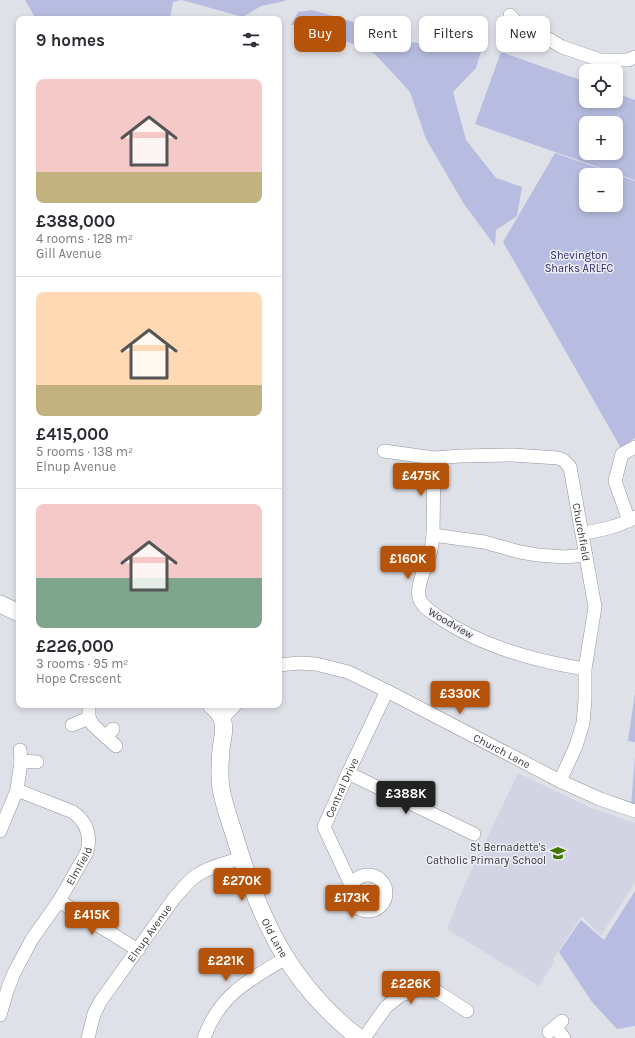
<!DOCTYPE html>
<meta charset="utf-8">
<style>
:root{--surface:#fff;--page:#f7f7f7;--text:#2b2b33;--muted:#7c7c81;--line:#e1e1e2;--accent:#b45309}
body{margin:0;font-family:Karla,sans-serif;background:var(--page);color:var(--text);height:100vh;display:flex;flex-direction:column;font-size:15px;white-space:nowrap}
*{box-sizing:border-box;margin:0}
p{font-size:13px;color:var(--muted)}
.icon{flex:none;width:22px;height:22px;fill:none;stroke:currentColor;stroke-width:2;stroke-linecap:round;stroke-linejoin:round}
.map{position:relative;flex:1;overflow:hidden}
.drawer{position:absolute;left:16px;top:16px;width:266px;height:692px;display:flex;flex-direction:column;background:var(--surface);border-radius:8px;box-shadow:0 2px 6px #0003}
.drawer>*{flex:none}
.top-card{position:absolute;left:294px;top:16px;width:281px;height:36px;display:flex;gap:8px}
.controls{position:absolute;left:579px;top:64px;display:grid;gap:8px}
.controls a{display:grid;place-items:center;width:44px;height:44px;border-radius:8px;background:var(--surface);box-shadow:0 2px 6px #0003;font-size:20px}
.price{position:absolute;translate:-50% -34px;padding:0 9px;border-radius:4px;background:var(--accent);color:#fff;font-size:13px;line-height:26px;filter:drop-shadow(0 1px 2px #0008)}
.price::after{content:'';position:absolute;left:50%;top:24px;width:12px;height:9px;margin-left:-6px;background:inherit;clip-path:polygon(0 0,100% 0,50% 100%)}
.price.selected{background:#222;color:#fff}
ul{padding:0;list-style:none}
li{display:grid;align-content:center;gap:8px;height:212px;padding:0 20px}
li+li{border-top:1px solid var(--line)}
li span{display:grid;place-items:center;height:124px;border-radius:8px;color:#555}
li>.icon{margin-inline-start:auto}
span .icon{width:72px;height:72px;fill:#fffc;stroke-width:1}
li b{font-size:17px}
h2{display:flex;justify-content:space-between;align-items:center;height:48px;padding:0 20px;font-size:17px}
.tag{padding:0 14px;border-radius:8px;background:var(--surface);box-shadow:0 2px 6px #0003;font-size:14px;line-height:36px}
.tag.selected{background:var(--accent);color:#fff}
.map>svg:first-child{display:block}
</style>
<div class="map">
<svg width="635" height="1038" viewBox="0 0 635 1038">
<rect width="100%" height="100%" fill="#dfe1e8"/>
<!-- built -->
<path fill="#d2d4e3" d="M518,773L591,808L635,823V882L601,936L582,916L553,959L555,961L539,986L447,929L465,884Z"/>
<!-- green -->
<g fill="#b7bce0" fill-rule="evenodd">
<path d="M25,0H181L173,2L170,19H36Z"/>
<path d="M182,0H285V1L261,6L243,17Z"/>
<path d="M312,10L375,28L404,41L443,47L482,49L476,68L453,92L466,140L496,178L522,187L517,216L496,230L495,246L464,204L426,139L410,92L375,54L310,25H291L298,12Z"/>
<path d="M501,52L586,82V101H616V93L635,100V180L475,124ZM586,123H616V153H586Z"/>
<path d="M555,153L635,181V438L621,448L503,242ZM586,175H616V205H586Z"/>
<path d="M635,693V742L628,741Z"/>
<path d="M635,757V806H631Z"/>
<path d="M635,891V1026L617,1029L592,1002L559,952L581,920L604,940Z"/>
</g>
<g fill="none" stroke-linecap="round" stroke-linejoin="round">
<defs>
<g id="minor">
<path d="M510,15L521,28L547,38L562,47L600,60H628L635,57"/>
<path id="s1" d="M384,451L434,458L461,456L513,455L558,458L563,460L570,467L595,607L585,669V700L583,723L576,746L560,781"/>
<path d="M629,521L615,481L622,454L635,447"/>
<path d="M583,533C602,530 618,527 635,517"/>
<path d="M433,535L434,458"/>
<path id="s2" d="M279,665L299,663L316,664L348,672L387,691L560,781L600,799L635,811"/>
<path d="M585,669C534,661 480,646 437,616C430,611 421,606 419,597C416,583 428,564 431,550C432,545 432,540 433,535L484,542L520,552L538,555L565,557L586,555"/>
<path d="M89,718V705"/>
<path d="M222,719L235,705"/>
<path d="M72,725L89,718L93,725L106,737"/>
<path d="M113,729L106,737L116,746"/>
<path d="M20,750L21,761L37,762"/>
<path d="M348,773L474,834"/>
<path d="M0,831L17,790L21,761"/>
<circle cx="368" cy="893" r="18"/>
<path id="s3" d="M351,885L324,827L348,773L387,691"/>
<path d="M59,901L138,950"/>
<path id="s4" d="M0,1015L8,988L14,973L32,939L59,901L87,852C91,836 87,822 73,812L17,790"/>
<path d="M555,1027L564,1038"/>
<path d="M549,1032L562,1021"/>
<path id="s5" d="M88,1038L94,1014L100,1002L175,897C182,890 188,881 197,875C210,866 227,863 242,858"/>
<path d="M204,1038C219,995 249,980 286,958"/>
<path d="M364,1038L386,1007L401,995L423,988L438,992L467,1011"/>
</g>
<g id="major">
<path d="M0,604L19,613"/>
<path id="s6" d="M211,705C215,709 220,713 222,719C226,728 222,740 221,749C220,762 219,776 221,788C224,807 232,826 237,844C262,924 291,985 359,1038"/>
</g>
</defs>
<!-- minor casing -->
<use href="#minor" stroke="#93949b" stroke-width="14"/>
<!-- major casing -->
<use href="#major" stroke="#93949b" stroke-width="18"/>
<!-- minor -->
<use href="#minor" stroke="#fff" stroke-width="13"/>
<!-- major -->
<use href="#major" stroke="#fff" stroke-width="17"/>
</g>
<!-- icons -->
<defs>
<symbol id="school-bare" viewBox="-9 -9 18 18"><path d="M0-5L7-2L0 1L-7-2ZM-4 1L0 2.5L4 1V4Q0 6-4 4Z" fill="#447600" stroke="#edeef5" stroke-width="2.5" paint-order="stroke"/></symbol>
</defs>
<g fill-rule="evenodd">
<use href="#school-bare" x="547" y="842" width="22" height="22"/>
</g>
<g text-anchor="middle" stroke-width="3" stroke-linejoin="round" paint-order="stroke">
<!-- park labels -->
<g font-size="11" fill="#2a2866" stroke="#edeef5">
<text x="579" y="259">Shevington<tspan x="579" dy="13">Sharks ARLFC</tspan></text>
</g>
<!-- street labels -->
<g font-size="11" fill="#38383b" stroke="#edeef5">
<text dy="4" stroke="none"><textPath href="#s1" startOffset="256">Churchfield</textPath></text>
<text transform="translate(451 623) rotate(30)" y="4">Woodview</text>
<text dy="4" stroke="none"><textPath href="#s2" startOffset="243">Church Lane</textPath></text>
<text dy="4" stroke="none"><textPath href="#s3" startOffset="107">Central Drive</textPath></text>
<text dy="4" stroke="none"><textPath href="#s4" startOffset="170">Elmfield</textPath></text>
<text dy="4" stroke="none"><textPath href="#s5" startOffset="123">Elnup Avenue</textPath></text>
<text dy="4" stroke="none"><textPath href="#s6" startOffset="247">Old Lane</textPath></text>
</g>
<!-- poi labels -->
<g font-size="11" fill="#38383b" stroke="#edeef5" text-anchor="end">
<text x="546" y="851">St Bernadette's<tspan x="546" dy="13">Catholic Primary School</tspan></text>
</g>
</g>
</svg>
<div class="controls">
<a><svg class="icon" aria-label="locate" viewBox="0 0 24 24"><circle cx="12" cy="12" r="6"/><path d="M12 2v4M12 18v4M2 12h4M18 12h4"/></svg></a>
<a>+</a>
<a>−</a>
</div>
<b class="price" style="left:421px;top:497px">£475K</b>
<b class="price" style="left:408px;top:580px">£160K</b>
<b class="price" style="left:460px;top:715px">£330K</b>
<b class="price selected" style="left:406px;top:815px">£388K</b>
<b class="price" style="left:242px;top:902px">£270K</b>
<b class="price" style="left:352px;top:919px">£173K</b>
<b class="price" style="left:92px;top:936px">£415K</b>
<b class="price" style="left:226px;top:982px">£221K</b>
<b class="price" style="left:411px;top:1005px">£226K</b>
<div class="top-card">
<a class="tag selected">Buy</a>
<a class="tag">Rent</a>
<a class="tag">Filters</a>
<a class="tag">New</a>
</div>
<section class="drawer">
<h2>9 homes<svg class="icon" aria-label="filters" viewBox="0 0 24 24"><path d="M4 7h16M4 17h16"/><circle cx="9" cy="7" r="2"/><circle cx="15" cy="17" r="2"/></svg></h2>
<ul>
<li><span style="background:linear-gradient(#f6c9c9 75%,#c2b280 0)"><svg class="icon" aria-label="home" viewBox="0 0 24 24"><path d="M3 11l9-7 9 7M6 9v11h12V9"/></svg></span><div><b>£388,000</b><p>4 rooms · 128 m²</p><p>Gill Avenue</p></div></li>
<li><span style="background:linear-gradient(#ffd9b3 75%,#c2b280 0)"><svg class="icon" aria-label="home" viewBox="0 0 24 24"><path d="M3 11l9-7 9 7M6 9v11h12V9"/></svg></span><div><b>£415,000</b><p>5 rooms · 138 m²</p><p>Elnup Avenue</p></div></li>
<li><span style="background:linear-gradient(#f6c9c9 60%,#7fa58c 0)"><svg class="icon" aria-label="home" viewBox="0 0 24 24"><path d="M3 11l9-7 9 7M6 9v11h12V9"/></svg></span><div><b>£226,000</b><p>3 rooms · 95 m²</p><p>Hope Crescent</p></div></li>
</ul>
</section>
</div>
